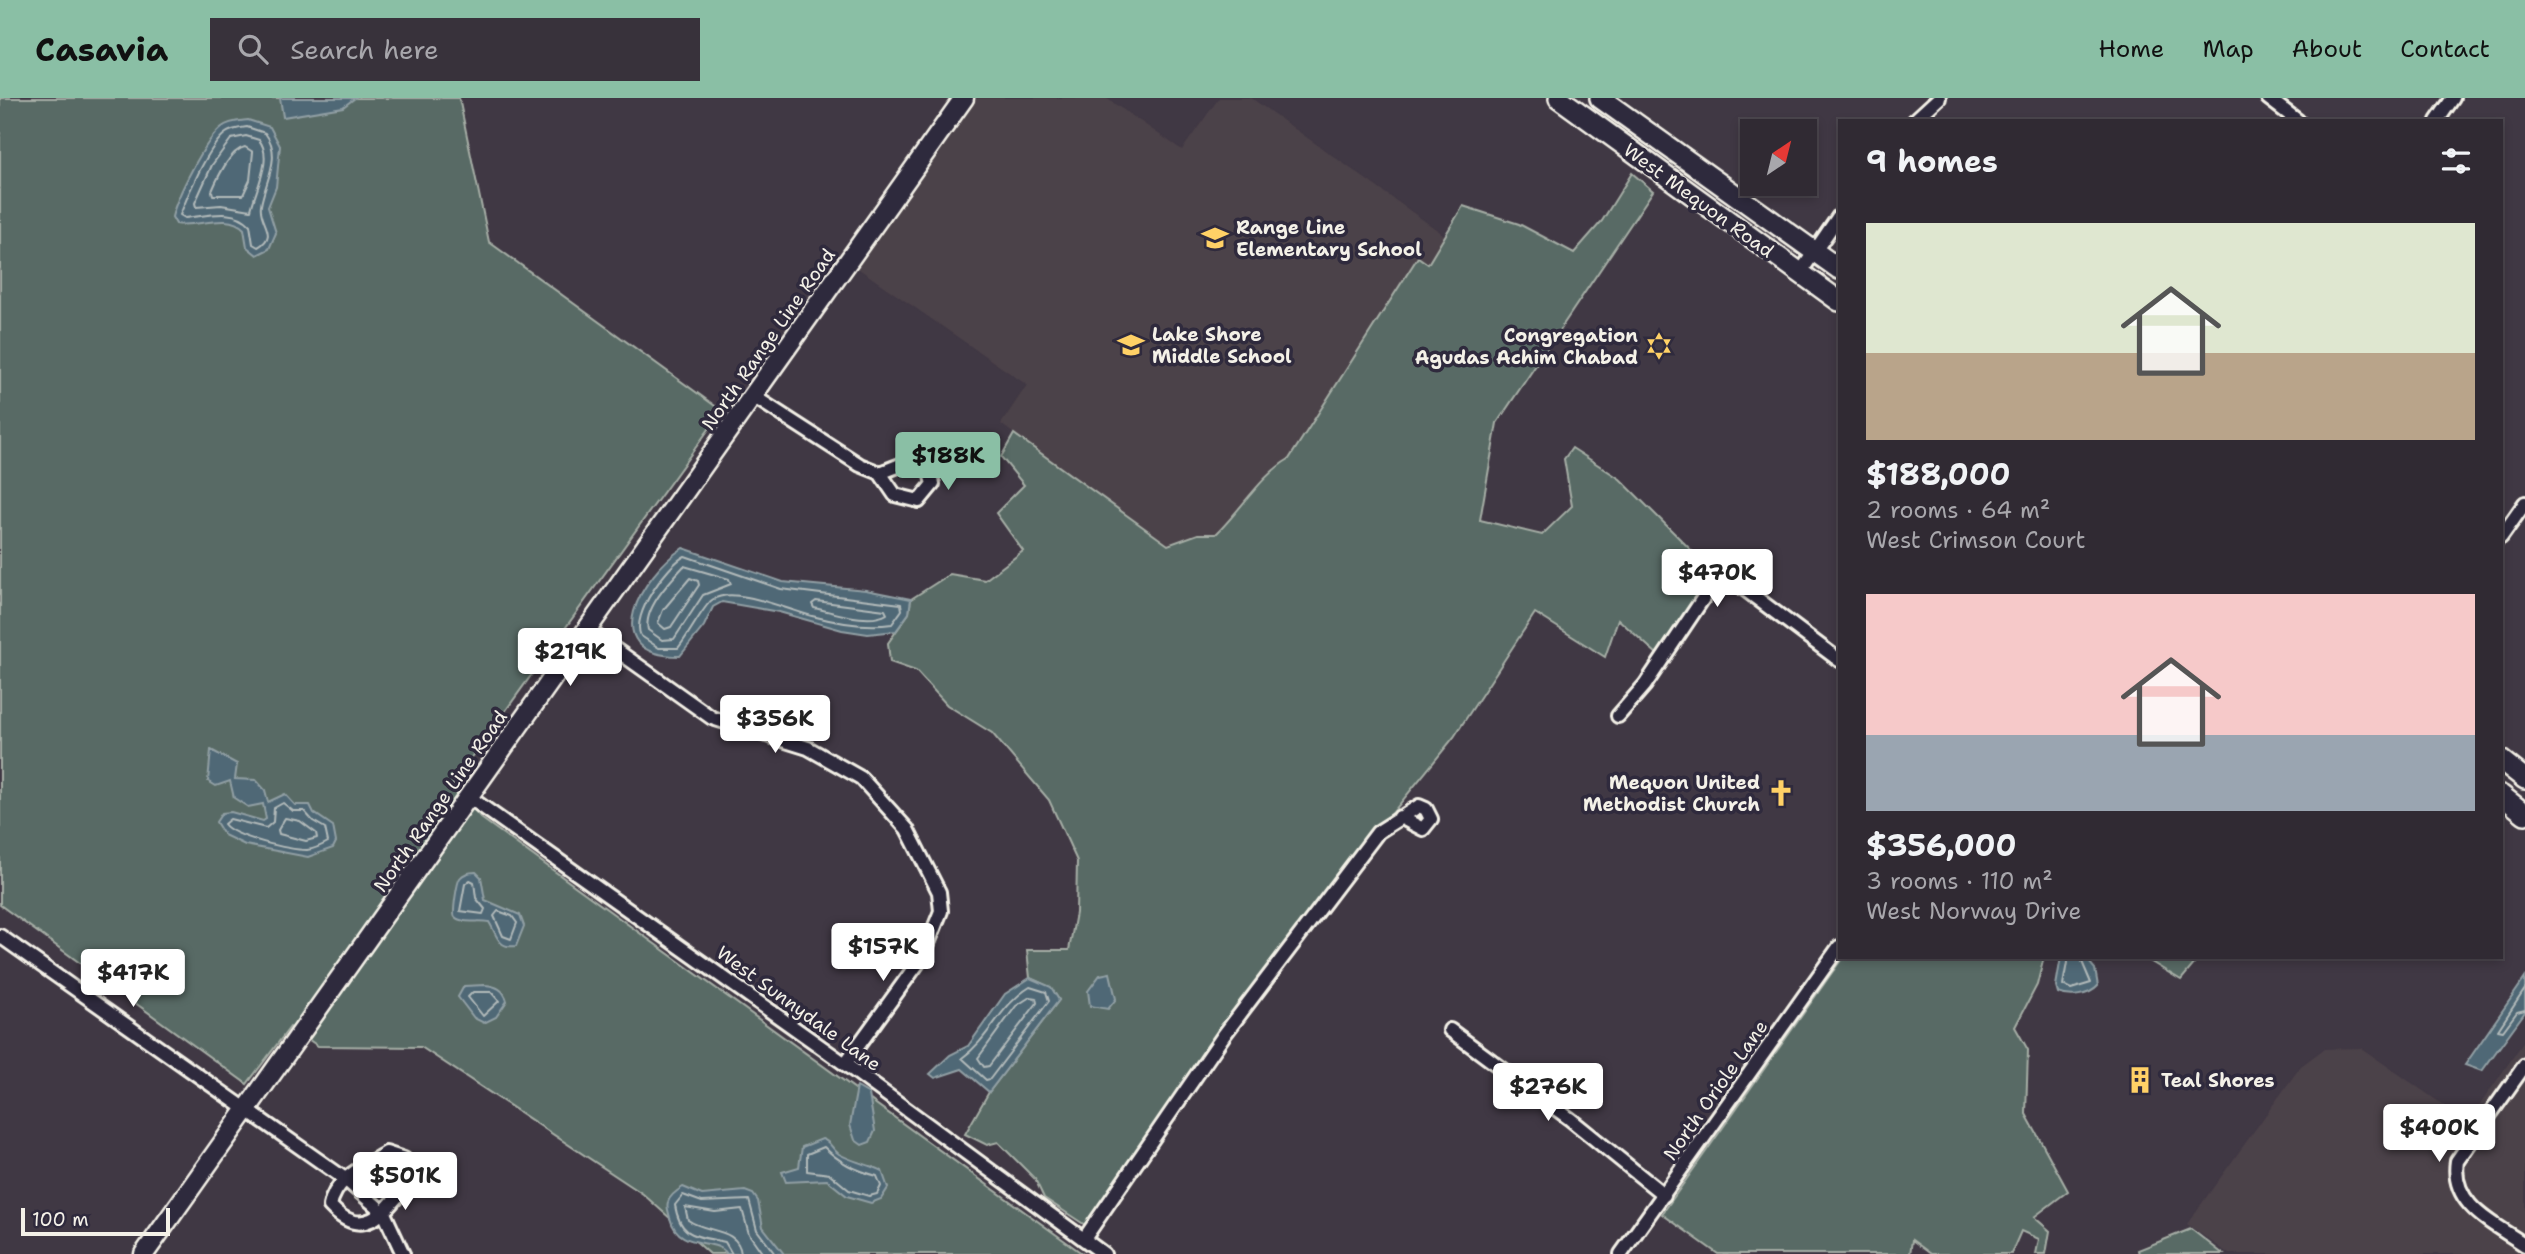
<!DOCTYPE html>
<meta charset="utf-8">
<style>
:root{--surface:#302a33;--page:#38323b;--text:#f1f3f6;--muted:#a8a7ac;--line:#4b464e;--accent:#8abfa5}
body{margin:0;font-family:"Shantell Sans",sans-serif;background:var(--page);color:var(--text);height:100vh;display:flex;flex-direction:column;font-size:26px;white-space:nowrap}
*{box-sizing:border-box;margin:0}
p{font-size:23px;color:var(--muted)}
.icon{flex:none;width:38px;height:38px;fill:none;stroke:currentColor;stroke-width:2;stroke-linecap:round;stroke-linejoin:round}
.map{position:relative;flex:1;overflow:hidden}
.side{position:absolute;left:1838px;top:21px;width:665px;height:840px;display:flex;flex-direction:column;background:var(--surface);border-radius:0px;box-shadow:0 4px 10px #0003,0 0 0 2px var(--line)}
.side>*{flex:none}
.needle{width:46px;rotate:35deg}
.buttons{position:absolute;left:1740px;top:21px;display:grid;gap:14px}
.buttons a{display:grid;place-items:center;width:77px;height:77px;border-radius:0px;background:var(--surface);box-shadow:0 4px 10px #0003,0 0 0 2px var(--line);font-size:35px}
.scale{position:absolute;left:21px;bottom:18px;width:149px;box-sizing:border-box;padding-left:7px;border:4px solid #f4f1e8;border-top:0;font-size:19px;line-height:24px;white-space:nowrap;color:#f4f1e8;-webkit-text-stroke:5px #2f2a3d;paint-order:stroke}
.price{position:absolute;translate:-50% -60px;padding:0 16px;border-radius:7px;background:#fff;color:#222;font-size:23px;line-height:46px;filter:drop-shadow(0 2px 4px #0008)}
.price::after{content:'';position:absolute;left:50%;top:42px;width:21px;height:16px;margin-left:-10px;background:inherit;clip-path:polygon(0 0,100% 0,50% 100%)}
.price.on{background:var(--accent);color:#111}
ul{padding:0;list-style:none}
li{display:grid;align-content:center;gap:14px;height:371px;padding:0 28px}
li span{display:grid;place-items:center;height:217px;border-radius:0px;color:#555}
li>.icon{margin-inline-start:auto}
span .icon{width:126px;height:126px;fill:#fffc;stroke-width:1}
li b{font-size:30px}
h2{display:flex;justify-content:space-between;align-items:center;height:84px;padding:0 28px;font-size:30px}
header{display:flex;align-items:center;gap:42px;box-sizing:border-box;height:98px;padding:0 35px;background:var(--accent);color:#111}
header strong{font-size:33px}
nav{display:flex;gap:38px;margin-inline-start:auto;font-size:24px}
.search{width:490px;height:63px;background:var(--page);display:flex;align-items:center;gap:18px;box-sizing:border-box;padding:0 24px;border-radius:0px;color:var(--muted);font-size:26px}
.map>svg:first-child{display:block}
</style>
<header>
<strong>Casavia</strong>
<div class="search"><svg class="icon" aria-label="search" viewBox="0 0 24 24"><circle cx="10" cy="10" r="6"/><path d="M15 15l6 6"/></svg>Search here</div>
<nav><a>Home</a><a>Map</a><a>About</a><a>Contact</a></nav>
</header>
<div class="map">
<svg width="2525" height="1156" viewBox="0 0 2525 1156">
<rect width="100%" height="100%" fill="#403844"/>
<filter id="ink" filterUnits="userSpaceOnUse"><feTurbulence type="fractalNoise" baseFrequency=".0143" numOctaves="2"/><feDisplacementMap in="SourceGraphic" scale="14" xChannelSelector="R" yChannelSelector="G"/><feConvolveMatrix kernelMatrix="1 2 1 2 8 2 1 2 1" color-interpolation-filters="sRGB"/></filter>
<g filter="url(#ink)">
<!-- built -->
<g fill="#4c4249">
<path d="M964,0H1106L1182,52L1219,0H1251L1447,139L1428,167L1418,159L1289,361L1275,369L1239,414L1216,436H1198L1168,447L1061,371L1001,326L1027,287L849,164Z"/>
<path d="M2525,942V1156H2229L2187,1126L2301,968L2324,951L2361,950L2468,1024Z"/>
</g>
<!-- green -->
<g fill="#586b65" stroke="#a6aea6" stroke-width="2">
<path d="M0,0H459L489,144L722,313L452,687L481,720L1083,1156H710L643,1096L421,949L318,948L290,929L247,986L0,807Z"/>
<path d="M1632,75L1653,93L1497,325L1480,422L1542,437L1572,408L1564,361L1572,350L1620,381L1712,473L1658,557L1618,521L1605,559L1535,515L1454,639L1261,877L1085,1127L1044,1100L1035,1081L998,1044L987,1047L965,1036L989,994L1059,902L1050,889L1030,880L1027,852H1069L1076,815L1077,763L1049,702L992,635L947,607L916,573L890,564L888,545L909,515L911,501L950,476L985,482L1023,453L996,415L1024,387L1001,359L1014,336L1168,447L1198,436H1216C1240,413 1262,376 1289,361L1418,159L1428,166L1463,108L1519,126L1574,155L1602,123Z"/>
<path d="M1843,859H2044L2037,887L2015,929L2028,952L2026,1016L2068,1093L2034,1119L2050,1133L2046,1156H2036L2039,1141L2021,1133L2011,1156H1931L1912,1142L1910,1156H1718L1662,1116Z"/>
<path d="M2143,859H2200L2181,882Z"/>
<path d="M2191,1131L2223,1156H2139L2138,1152Z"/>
</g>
<!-- water -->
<g fill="#4f6876" stroke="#919fa4" stroke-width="2">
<path d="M280,0H355L343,9L283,19Z"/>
<path d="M248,22L270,29L280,48L276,89L268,109L276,135L269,151L257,157L247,149L244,131C227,114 198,130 176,126L172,119C177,98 205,42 222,29C229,23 240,23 248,22Z"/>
<path d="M683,450L783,484L866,492L911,501L909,515L896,533L868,536L842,532L779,514L722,504L713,509L704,528L680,558C594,558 642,476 683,450Z"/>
<path d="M211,652L237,666L235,681L256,682L265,692L268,704L285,696L295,707H310L314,715L333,728L336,744L333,750L308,759L245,747L224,737L216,724L222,715L231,714L263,723L266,721L263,706L248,709L234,700L230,683L216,688L208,683Z"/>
<path d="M476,774L481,779L485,802L520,817L524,828L516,848C497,851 497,836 489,824C480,822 462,826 455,819C452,816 457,784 460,780C464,775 471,774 476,774Z"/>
<path d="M2061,859H2085L2095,871L2098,888C2089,898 2070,900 2058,895L2056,888Z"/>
<path d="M1110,875L1116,901L1108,911L1090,908L1088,893L1100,877Z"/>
<path d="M1030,880L1051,889L1059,902L989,994L962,971L935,980L930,976L950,957L968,948L1005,896Z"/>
<path d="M2525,880V914L2482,973L2465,967Z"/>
<path d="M485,887C496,888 504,891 507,903L496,919L484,925L474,920L458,899L464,888Z"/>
<path d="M857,989L869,996L875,1033L870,1044L862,1047L855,1042L850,1027Z"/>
<path d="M822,1041C832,1044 831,1051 839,1056C853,1064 868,1066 882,1073L888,1090L881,1101L871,1105L847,1098L827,1082L786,1084L782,1074L799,1069L802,1049Z"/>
<path d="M683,1089L702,1097L745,1093L753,1096L758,1103L763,1129L784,1156H727C715,1138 679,1154 670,1120C669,1115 666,1109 668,1104C670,1097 678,1092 683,1089Z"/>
</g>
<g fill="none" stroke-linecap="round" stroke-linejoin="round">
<!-- shore -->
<g stroke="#b2baba" stroke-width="2">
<path d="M247,29L265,35C283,58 265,83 261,107C258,124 280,137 258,149L253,146L250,127C234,109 207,118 185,120L180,117C188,96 209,47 226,35C231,31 240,30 247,29Z"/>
<path d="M246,38L259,42C274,60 255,92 251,112L221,107L196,109L195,105L212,67L231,41Z"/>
<path d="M245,49L253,54L250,82L243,97H213L212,93C218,79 230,52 245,49Z"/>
<path d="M685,458L781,491L901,506L902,512L892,526C865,530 838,525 812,518C787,512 734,487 712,502C704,507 688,539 678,550H659L641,538C630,518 667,467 685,458Z"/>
<path d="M684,468L729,481L731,486L703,497L674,541L662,542L648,532C643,511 670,483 684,468Z"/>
<path d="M690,480L698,483L699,487L671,529L665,531L658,525L663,512Z"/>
<path d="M816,503L885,512L887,516C869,527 834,514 814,510L812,506Z"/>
<path d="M283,705L293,713H304L313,723L325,730L328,744C321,748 315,751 307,752C290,752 233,739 224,726L230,721L266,730L273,724L274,710Z"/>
<path d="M285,720L300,723L316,735L317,740L306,743L279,736L278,732Z"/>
<path d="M470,782L474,784L476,800L485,811L483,816L460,813L465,786Z"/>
<path d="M498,813L512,818L517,825L511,841L503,838L494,818Z"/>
<path d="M2068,859L2063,887L2071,891L2091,885L2080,859"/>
<path d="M1030,889L1046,894L1049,903L990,981L986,982L962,960C990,940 999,908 1030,889Z"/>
<path d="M2525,891L2498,932L2503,933L2517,914L2525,912"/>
<path d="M473,894H491L499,903L483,918L468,899Z"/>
<path d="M1030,899L1036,900L1037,905L989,968L984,969L978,960L1016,908Z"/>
<path d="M824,1049C840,1065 855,1072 877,1078L881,1088L877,1096L869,1098L849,1092L830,1076L807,1073V1056Z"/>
<path d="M732,1156L725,1144C697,1138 680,1140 675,1107L683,1097L702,1104L749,1102L757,1132L775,1156"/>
<path d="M741,1156C739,1129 705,1135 688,1122L685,1109L715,1114L742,1111L749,1136L763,1156"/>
</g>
<defs>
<g id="street">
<path d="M2268,0L2298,23"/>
<path d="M1914,23L1939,0"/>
<path d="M2437,23L2453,0"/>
<path d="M1800,175L1839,118"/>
<path d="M753,298L860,367L880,375L895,397L919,403L933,386L930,374L920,364H908L880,375"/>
<path d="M2501,439L2525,405"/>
<path d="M588,532L712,620L808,650L861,680L907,731L939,794L941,813L923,858L845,966"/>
<path d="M1618,618L1645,587L1708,493L1721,481L1735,484L1839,562"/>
<path d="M469,699L845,966L1104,1156"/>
<path d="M0,838L345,1081L384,1115L403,1156"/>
<path d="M1450,932L1570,1021L1664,1097"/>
<path d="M2525,967L2457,1063C2450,1107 2493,1125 2525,1147"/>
<path d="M386,1055L404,1061L410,1082C387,1111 365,1146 330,1108C335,1080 364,1069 386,1055Z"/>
<path d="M1084,1141L1224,937L1378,734L1419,708L1426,711L1431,721L1423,731L1400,719"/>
<path d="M1621,1156L1839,849"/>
</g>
<path id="secondary" d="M144,1156L964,0"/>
<g id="primary">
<path d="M1559,0L1839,203"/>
<path d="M1600,0L1839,171"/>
<path d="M2501,662L2525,681"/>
<path d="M2501,697L2525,716"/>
</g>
</defs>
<!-- street casing -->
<use href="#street" stroke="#f4f1e8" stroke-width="18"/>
<!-- secondary casing -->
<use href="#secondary" stroke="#f4f1e8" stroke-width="23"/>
<!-- primary casing -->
<use href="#primary" stroke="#f4f1e8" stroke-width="24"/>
<!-- street -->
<use href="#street" stroke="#2f2a3d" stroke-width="12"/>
<!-- secondary -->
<use href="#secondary" stroke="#2f2a3d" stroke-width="18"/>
<!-- primary -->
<use href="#primary" stroke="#2f2a3d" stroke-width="19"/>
</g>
</g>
<!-- icons -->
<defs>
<symbol id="school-bare" viewBox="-9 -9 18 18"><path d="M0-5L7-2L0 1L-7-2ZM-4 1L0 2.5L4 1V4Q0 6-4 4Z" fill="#ffd166" stroke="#2f2a3d" stroke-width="2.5" paint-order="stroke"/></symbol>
<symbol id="synagogue-bare" viewBox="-9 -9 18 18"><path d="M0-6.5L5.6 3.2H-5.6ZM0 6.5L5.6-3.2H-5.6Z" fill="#ffd166" stroke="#2f2a3d" stroke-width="2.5" paint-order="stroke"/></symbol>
<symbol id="church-bare" viewBox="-9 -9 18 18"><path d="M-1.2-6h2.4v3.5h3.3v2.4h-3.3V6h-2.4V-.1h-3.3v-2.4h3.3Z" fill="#ffd166" stroke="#2f2a3d" stroke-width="2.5" paint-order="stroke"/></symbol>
<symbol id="building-bare" viewBox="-9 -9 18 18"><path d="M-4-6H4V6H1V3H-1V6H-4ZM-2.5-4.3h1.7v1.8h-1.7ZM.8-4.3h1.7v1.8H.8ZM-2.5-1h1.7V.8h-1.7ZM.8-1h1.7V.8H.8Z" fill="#ffd166" stroke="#2f2a3d" stroke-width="2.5" paint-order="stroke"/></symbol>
</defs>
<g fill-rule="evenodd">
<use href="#school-bare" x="1196" y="121" width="38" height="38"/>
<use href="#school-bare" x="1112" y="228" width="38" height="38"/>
<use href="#synagogue-bare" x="1640" y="229" width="38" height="38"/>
<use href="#church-bare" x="1762" y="676" width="38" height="38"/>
<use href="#building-bare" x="2121" y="963" width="38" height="38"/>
</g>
<g text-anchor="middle" stroke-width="7" stroke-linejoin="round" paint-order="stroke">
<!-- street labels -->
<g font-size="19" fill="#f4f1e8" stroke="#2f2a3d">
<text transform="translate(1699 102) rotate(36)" y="7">West Mequon Road</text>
<text transform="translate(768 241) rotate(-55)" y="7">North Range Line Road</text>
<text transform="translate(440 703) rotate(-55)" y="7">North Range Line Road</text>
<text transform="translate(799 910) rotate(36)" y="7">West Sunnydale Lane</text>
<text transform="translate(1715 992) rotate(-55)" y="7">North Oriole Lane</text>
</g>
<!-- poi labels -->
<g font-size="19" font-weight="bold" fill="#f4f1e8" stroke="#2f2a3d" text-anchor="start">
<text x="1236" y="136">Range Line<tspan x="1236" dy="22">Elementary School</tspan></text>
<text x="1152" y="243">Lake Shore<tspan x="1152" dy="22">Middle School</tspan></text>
<text x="1638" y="244" text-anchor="end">Congregation<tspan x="1638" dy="22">Agudas Achim Chabad</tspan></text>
<text x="1760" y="691" text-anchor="end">Mequon United<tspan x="1760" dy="22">Methodist Church</tspan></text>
<text x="2161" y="989">Teal Shores</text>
</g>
</g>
</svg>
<div class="buttons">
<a><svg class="needle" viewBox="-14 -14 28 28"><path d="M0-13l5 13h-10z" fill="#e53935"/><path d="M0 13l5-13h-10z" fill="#a8a7ac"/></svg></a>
</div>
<div class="scale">100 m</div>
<b class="price on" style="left:948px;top:394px">$188K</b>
<b class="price" style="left:1717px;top:511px">$470K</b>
<b class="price" style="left:570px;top:590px">$219K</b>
<b class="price" style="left:775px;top:657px">$356K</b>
<b class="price" style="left:883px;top:885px">$157K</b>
<b class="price" style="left:133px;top:911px">$417K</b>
<b class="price" style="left:1548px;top:1025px">$276K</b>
<b class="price" style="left:2439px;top:1066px">$400K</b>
<b class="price" style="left:405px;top:1114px">$501K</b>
<section class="side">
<h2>9 homes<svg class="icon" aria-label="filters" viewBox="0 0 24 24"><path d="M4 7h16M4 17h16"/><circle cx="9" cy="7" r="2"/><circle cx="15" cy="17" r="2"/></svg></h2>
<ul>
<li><span style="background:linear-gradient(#dfe7d0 60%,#b9a48a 0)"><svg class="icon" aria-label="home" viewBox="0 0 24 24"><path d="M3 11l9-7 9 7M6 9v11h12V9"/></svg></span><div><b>$188,000</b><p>2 rooms · 64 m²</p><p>West Crimson Court</p></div></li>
<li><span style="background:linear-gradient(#f6c9c9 65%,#9aa5b1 0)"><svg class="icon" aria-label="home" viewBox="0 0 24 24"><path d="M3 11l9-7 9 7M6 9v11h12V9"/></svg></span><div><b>$356,000</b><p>3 rooms · 110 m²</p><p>West Norway Drive</p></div></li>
</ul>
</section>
</div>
